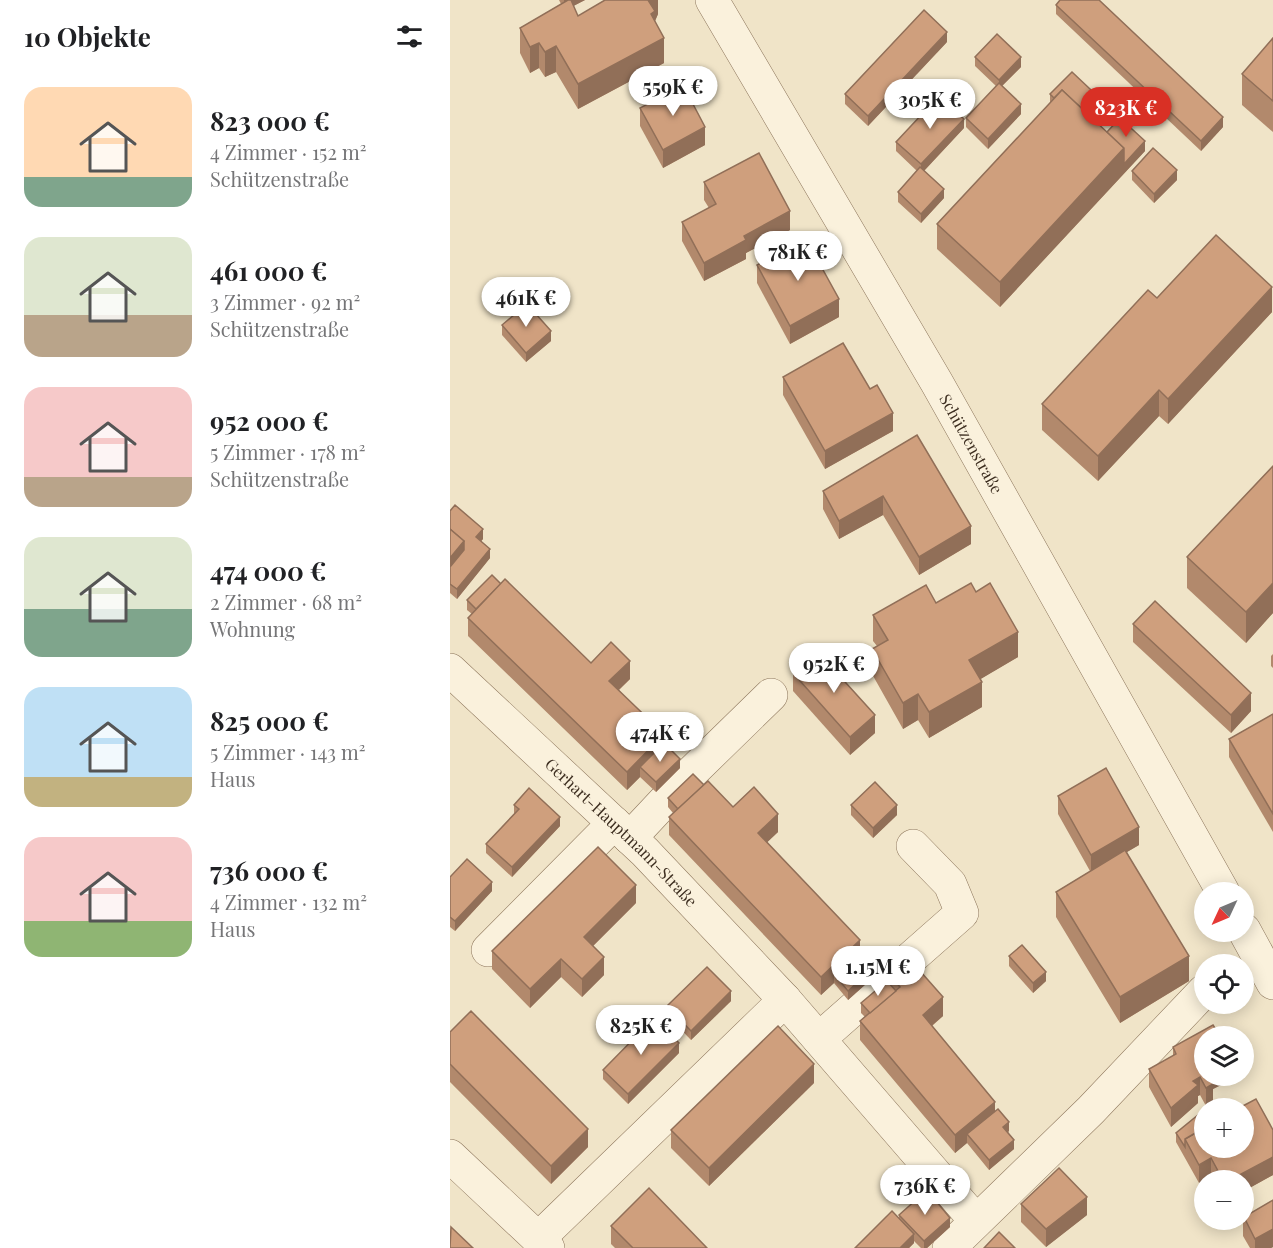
<!DOCTYPE html>
<html lang="de">
<meta charset="utf-8">
<style>
:root{--surface:#fff;--page:#f2f2f2;--text:#202124;--muted:#757577;--accent:#d93025}
body{margin:0;font-family:"Playfair Display",serif;background:var(--page);color:var(--text);height:100vh;display:flex;flex-direction:column;font-size:22px;white-space:nowrap}
*{box-sizing:border-box;margin:0}
p{font-size:20px;color:var(--muted)}
.icon{flex:none;width:33px;height:33px;fill:none;stroke:currentColor;stroke-width:2;stroke-linecap:round;stroke-linejoin:round}
.map{position:relative;flex:1;overflow:hidden}
.sheet{display:flex;flex-direction:column;background:var(--surface);width:450px}
.sheet>*{flex:none}
.needle{width:39px;rotate:226deg}
.controls{position:absolute;left:744px;top:882px;display:grid;gap:12px}
.controls a{display:grid;place-items:center;width:60px;height:60px;border-radius:50%;background:var(--surface);box-shadow:0 3px 15px #0003;font-size:30px}
.price{position:absolute;translate:-50% -51px;padding:0 14px;border-radius:21px;background:#fff;color:#222;font-size:20px;line-height:39px;filter:drop-shadow(0 2px 3px #0008)}
.price::after{content:'';position:absolute;left:50%;top:36px;width:18px;height:14px;margin-left:-9px;background:inherit;clip-path:polygon(0 0,100% 0,50% 100%)}
.price.selected{background:var(--accent);color:#fff}
ul{padding:0;list-style:none}
li{display:flex;align-items:center;gap:18px;height:150px;padding:0 24px}
li span{display:grid;place-items:center;flex:none;width:168px;height:120px;border-radius:18px;color:#555}
li>.icon{margin-inline-start:auto}
span .icon{width:72px;height:72px;fill:#fffc;stroke-width:1}
li b{font-size:26px}
h2{display:flex;justify-content:space-between;align-items:center;height:72px;padding:0 24px;font-size:26px}
main{display:flex;flex:1;min-height:0}
.map>svg:first-child{display:block}
</style>
<main>
<section class="sheet">
<h2>10 Objekte<svg class="icon" aria-label="filters" viewBox="0 0 24 24"><path d="M4 7h16M4 17h16"/><circle cx="9" cy="7" r="2"/><circle cx="15" cy="17" r="2"/></svg></h2>
<ul>
<li><span style="background:linear-gradient(#ffd9b3 75%,#7fa58c 0)"><svg class="icon" aria-label="home" viewBox="0 0 24 24"><path d="M3 11l9-7 9 7M6 9v11h12V9"/></svg></span><div><b>823 000 €</b><p>4 Zimmer · 152 m²</p><p>Schützenstraße</p></div></li>
<li><span style="background:linear-gradient(#dfe7d0 65%,#b9a48a 0)"><svg class="icon" aria-label="home" viewBox="0 0 24 24"><path d="M3 11l9-7 9 7M6 9v11h12V9"/></svg></span><div><b>461 000 €</b><p>3 Zimmer · 92 m²</p><p>Schützenstraße</p></div></li>
<li><span style="background:linear-gradient(#f6c9c9 75%,#b9a48a 0)"><svg class="icon" aria-label="home" viewBox="0 0 24 24"><path d="M3 11l9-7 9 7M6 9v11h12V9"/></svg></span><div><b>952 000 €</b><p>5 Zimmer · 178 m²</p><p>Schützenstraße</p></div></li>
<li><span style="background:linear-gradient(#dfe7d0 60%,#7fa58c 0)"><svg class="icon" aria-label="home" viewBox="0 0 24 24"><path d="M3 11l9-7 9 7M6 9v11h12V9"/></svg></span><div><b>474 000 €</b><p>2 Zimmer · 68 m²</p><p>Wohnung</p></div></li>
<li><span style="background:linear-gradient(#bfe0f5 75%,#c2b280 0)"><svg class="icon" aria-label="home" viewBox="0 0 24 24"><path d="M3 11l9-7 9 7M6 9v11h12V9"/></svg></span><div><b>825 000 €</b><p>5 Zimmer · 143 m²</p><p>Haus</p></div></li>
<li><span style="background:linear-gradient(#f6c9c9 70%,#8fb573 0)"><svg class="icon" aria-label="home" viewBox="0 0 24 24"><path d="M3 11l9-7 9 7M6 9v11h12V9"/></svg></span><div><b>736 000 €</b><p>4 Zimmer · 132 m²</p><p>Haus</p></div></li>
</ul>
</section>
<div class="map">
<svg width="823" height="1248" viewBox="0 0 823 1248">
<rect width="100%" height="100%" fill="#f0e4c8"/>
<g fill="none" stroke-linecap="round" stroke-linejoin="round">
<defs>
<g id="minor">
<path id="s1" d="M262,0L487,383L773,892"/>
<path id="s2" d="M0,670L195,852L335,1000L88,1239"/>
<path d="M180,838L240,774L321,695"/>
<path d="M794,930L823,983"/>
<path d="M38,950L164,823"/>
<path d="M335,1000L526,1221"/>
<path d="M369,1039L512,913L500,884L463,846"/>
<path d="M0,1156L98,1248"/>
<path d="M499,1248L641,1110L754,991"/>
</g>
</defs>
<!-- minor casing -->
<use href="#minor" stroke="#8d765c" stroke-width="34"/>
<!-- minor -->
<use href="#minor" stroke="#faf1dc" stroke-width="33"/>
</g>
<!-- wall -->
<g fill="#b2896c">
<path d="M109,0H135L123,6L128,16L208,0V14L205,21L214,63L128,109L106,72L95,77L89,68L80,73L70,53V28L111,4Z"/>
<path d="M606,5L773,127L751,151L606,14Z"/>
<path d="M823,38V132L792,105V74Z"/>
<path d="M497,42L418,126L395,104V94Z"/>
<path d="M525,57L571,67L552,86L571,114L538,149L516,127V118L546,86L525,66Z"/>
<path d="M600,94L658,116L649,125L657,132L695,151L550,307L487,249V224L600,103Z"/>
<path d="M190,108L255,145L213,168L190,126Z"/>
<path d="M514,128L474,171L494,198L471,223L448,202V192L467,171L446,151V142Z"/>
<path d="M682,171L727,180L704,203L682,180Z"/>
<path d="M254,182L340,230L296,253V259L254,281L232,241V222L259,208L254,200Z"/>
<path d="M307,265L389,317L340,344L307,283Z"/>
<path d="M707,298L822,312L718,424L709,416L648,481L592,430V404Z"/>
<path d="M52,325L101,341L76,362L52,335Z"/>
<path d="M333,377L443,431L375,469L333,395Z"/>
<path d="M467,435L521,544L469,575L433,515L389,539L373,509V491Z"/>
<path d="M823,466V613L796,643L737,588V557Z"/>
<path d="M0,511L33,539L31,541L40,558L7,599L0,593Z"/>
<path d="M51,584L141,663L180,679L169,690L214,743L230,768L206,792L190,777L177,790L18,636V618L22,614L17,610V600Z"/>
<path d="M486,603L568,657L530,679L532,707L479,738L468,720L453,729L422,674V649L427,646L423,641V615Z"/>
<path d="M683,624L801,711L781,733L683,642Z"/>
<path d="M823,654V668L821,666V656Z"/>
<path d="M343,673L425,733L400,755L343,691Z"/>
<path d="M823,714V832L779,757V739Z"/>
<path d="M254,785L283,807L328,832L317,842L410,949L426,975L398,1000L384,983L371,995L219,835V817L223,813L218,807V798Z"/>
<path d="M608,796L689,845L677,852L739,981L670,1023L606,917V892L640,871L608,814Z"/>
<path d="M64,805L110,826L62,877L36,853V844L64,814Z"/>
<path d="M401,805L447,815L423,838L401,815Z"/>
<path d="M0,877L42,891L5,931L0,927Z"/>
<path d="M186,903L143,946L154,975L132,997L111,977L80,1008L42,969V951Z"/>
<path d="M559,956L596,981L583,993L559,966Z"/>
<path d="M435,970L493,1016L482,1026L545,1111L559,1131L558,1132L564,1149L539,1170L517,1143L505,1153L410,1040V1021L415,1017L411,1013V1003L435,982Z"/>
<path d="M281,1001L241,1040L217,1015V1006Z"/>
<path d="M0,1032L138,1147L101,1184L0,1082Z"/>
<path d="M723,1047L785,1076V1078L763,1089V1102L756,1106L750,1095L748,1096V1103L721,1127L699,1087V1069L723,1056Z"/>
<path d="M229,1053L178,1104L153,1079V1070Z"/>
<path d="M364,1083L259,1186L221,1148V1130Z"/>
<path d="M823,1130V1175L794,1191V1180H763L761,1177L749,1183L726,1142V1133L754,1148Z"/>
<path d="M823,1200V1248V1247L821,1248H800L793,1236V1220Z"/>
<path d="M571,1204L637,1215L596,1247L571,1222Z"/>
<path d="M449,1215L500,1227L477,1248H471L464,1241V1243L459,1248H405L449,1218Z"/>
<path d="M161,1226L257,1248H165L161,1244Z"/>
</g>
<!-- shaded-wall -->
<g fill="#916f58">
<path d="M114,0H135L114,11Z"/>
<path d="M198,0H208V14L205,21V36Z"/>
<path d="M497,32V42L418,126V116Z"/>
<path d="M214,38V63L128,109V84Z"/>
<path d="M89,43V68L80,73V47Z"/>
<path d="M106,46V72L95,77V52Z"/>
<path d="M571,57V67L549,89V80Z"/>
<path d="M571,104V114L538,149V139Z"/>
<path d="M658,106V116L636,139V129Z"/>
<path d="M773,117V127L751,151V141Z"/>
<path d="M514,119V128L471,174V164Z"/>
<path d="M255,127V145L213,168V150Z"/>
<path d="M695,141V151L550,307V282L674,148Z"/>
<path d="M727,170V180L704,203V194Z"/>
<path d="M494,189V198L471,223V214Z"/>
<path d="M340,211V230L296,253V259L254,281V263L294,236Z"/>
<path d="M822,287V312L718,424V399Z"/>
<path d="M389,299V317L340,344V326Z"/>
<path d="M101,331V341L76,362V353Z"/>
<path d="M709,390V416L648,481V456Z"/>
<path d="M443,413V431L375,469V451Z"/>
<path d="M433,496V515L389,539V521Z"/>
<path d="M521,526V544L469,575V557Z"/>
<path d="M33,529V539L26,547V537Z"/>
<path d="M14,541V559L0,576V558Z"/>
<path d="M40,549V558L7,599V589Z"/>
<path d="M823,583V613L796,643V612Z"/>
<path d="M568,632V657L519,686V660Z"/>
<path d="M180,661V679L159,699V681Z"/>
<path d="M532,682V707L479,738V712Z"/>
<path d="M801,693V711L781,733V715Z"/>
<path d="M468,694V720L453,729V703Z"/>
<path d="M425,715V733L400,755V737Z"/>
<path d="M214,734V752L190,767V777L177,790V772Z"/>
<path d="M230,759V768L206,792V782Z"/>
<path d="M447,805V815L423,838V828Z"/>
<path d="M328,814V832L308,851V833Z"/>
<path d="M110,817V826L62,877V867Z"/>
<path d="M689,827V845L641,873V855Z"/>
<path d="M42,882V891L5,931V921Z"/>
<path d="M186,885V903L134,955V937Z"/>
<path d="M410,940V958L384,974V983L371,995V977Z"/>
<path d="M739,956V981L670,1023V997Z"/>
<path d="M154,957V975L132,997V979Z"/>
<path d="M111,959V977L80,1008V989Z"/>
<path d="M426,965V975L398,1000V991Z"/>
<path d="M596,972V981L583,993V983Z"/>
<path d="M281,991V1001L241,1040V1031Z"/>
<path d="M493,997V1016L473,1033V1015Z"/>
<path d="M229,1043V1053L178,1104V1094Z"/>
<path d="M364,1064V1083L259,1186V1168Z"/>
<path d="M758,1076H785V1078L763,1089V1102L756,1106V1088Z"/>
<path d="M750,1077V1095L748,1096V1103L721,1127V1108L743,1081Z"/>
<path d="M545,1102V1120L517,1134V1143L505,1153V1135Z"/>
<path d="M559,1122V1131L553,1136V1127Z"/>
<path d="M138,1129V1147L101,1184V1166Z"/>
<path d="M564,1140V1149L539,1170V1160Z"/>
<path d="M823,1157V1175L794,1191V1180H780Z"/>
<path d="M761,1158V1177L749,1183V1165Z"/>
<path d="M637,1197V1215L596,1247V1229Z"/>
<path d="M500,1218V1227L477,1248H474V1241Z"/>
<path d="M823,1229V1247L821,1248H805V1239Z"/>
<path d="M464,1234V1243L459,1248H450Z"/>
</g>
<!-- building -->
<g fill="#cf9f7d" stroke="#916f58" stroke-width="1.5">
<path d="M118,0H121L128,16L155,0H198L205,11L201,14L214,38L128,84L106,46L95,52L89,43L80,47L70,28Z"/>
<path d="M610,0H649L773,117L751,141L606,5Z"/>
<path d="M474,10L497,32L418,116L395,94Z"/>
<path d="M547,34L571,57L549,80L525,57Z"/>
<path d="M823,38V101L792,74Z"/>
<path d="M622,72L658,106L644,120L612,90L604,98L600,94Z"/>
<path d="M549,83L571,104L538,139L516,118Z"/>
<path d="M233,85L255,127L213,150L190,108Z"/>
<path d="M612,90L674,148L550,282L487,224Z"/>
<path d="M489,96L514,119L471,164L446,142Z"/>
<path d="M670,118L695,141L674,164V148L657,132Z"/>
<path d="M703,148L727,170L704,194L682,171Z"/>
<path d="M309,153L340,211L294,236L296,240L254,263L232,222L266,204L254,182Z"/>
<path d="M470,167L494,189L471,214L448,192Z"/>
<path d="M766,235L822,287L718,399L709,390L648,456L592,404L698,290L707,298Z"/>
<path d="M356,239L389,299L340,326L307,265Z"/>
<path d="M77,304L101,331L76,353L52,325Z"/>
<path d="M393,343L420,389L427,385L443,413L375,451L333,377Z"/>
<path d="M467,435L521,526L469,557L433,496L389,521L373,491Z"/>
<path d="M823,466V583L796,612L737,557Z"/>
<path d="M5,505L33,529L26,537L40,549L7,589L0,584V567L14,550V541L0,529V511Z"/>
<path d="M0,529L14,541L0,558Z"/>
<path d="M42,575L51,584L26,609L17,600Z"/>
<path d="M55,579L141,663L161,642L180,661L159,681L214,734L177,772L18,618Z"/>
<path d="M521,583L526,592L540,583L568,632L519,660L532,682L479,712L468,694L453,703L422,649L438,640L423,615L476,585L486,603Z"/>
<path d="M705,601L801,693L781,715L683,624Z"/>
<path d="M367,651L425,715L400,737L343,673Z"/>
<path d="M823,714V814L779,739Z"/>
<path d="M214,743L230,759L206,782L190,767Z"/>
<path d="M656,768L689,827L641,855L608,796Z"/>
<path d="M243,774L254,785L228,809L218,798Z"/>
<path d="M258,781L283,807L304,787L328,814L308,833L410,940L371,977L219,817Z"/>
<path d="M425,782L447,805L423,828L401,805Z"/>
<path d="M79,788L110,817L62,867L36,844L69,809L64,805Z"/>
<path d="M148,847L186,885L134,937L154,957L132,979L111,959L80,989L42,951Z"/>
<path d="M675,850L739,956L670,997L606,892Z"/>
<path d="M17,859L42,882L5,921L0,917V877Z"/>
<path d="M572,945L596,972L583,983L559,956Z"/>
<path d="M410,949L426,965L398,991L384,974Z"/>
<path d="M455,954L493,997L473,1015L545,1102L505,1135L410,1021L450,987L435,970Z"/>
<path d="M257,967L281,991L241,1031L217,1006Z"/>
<path d="M437,981L446,991L420,1013L411,1003Z"/>
<path d="M21,1011L138,1129L101,1166L0,1064V1032Z"/>
<path d="M204,1018L229,1043L178,1094L153,1070Z"/>
<path d="M763,1025L770,1036H754V1076H759L763,1084L756,1088L750,1077L743,1081L748,1085L721,1108L699,1069L726,1054L723,1047Z"/>
<path d="M328,1026L364,1064L259,1168L221,1130Z"/>
<path d="M806,1099L823,1130V1157L780,1180H773L761,1158L749,1165L735,1139L754,1128V1148H794V1108H789Z"/>
<path d="M548,1109L559,1122L553,1127L564,1140L539,1160L517,1134Z"/>
<path d="M754,1110V1128L735,1139V1147L726,1133Z"/>
<path d="M609,1168L637,1197L596,1229L571,1204Z"/>
<path d="M199,1188L257,1248H183L161,1226Z"/>
<path d="M477,1190L500,1218L474,1241L449,1215Z"/>
<path d="M823,1200V1230V1229L805,1239L794,1217Z"/>
<path d="M442,1211L464,1234L450,1248H405Z"/>
<path d="M1,1227L23,1248H0Z"/>
<path d="M549,1232L565,1248H534Z"/>
</g>
<g text-anchor="middle" stroke-width="6" stroke-linejoin="round" paint-order="stroke">
<!-- street labels -->
<g font-size="16" fill="#3d2e20" stroke="#f7eed8">
<text dy="6" stroke="none"><textPath href="#s1" startOffset="514">Schützenstraße</textPath></text>
<text dy="6" stroke="none"><textPath href="#s2" startOffset="236">Gerhart-Hauptmann-Straße</textPath></text>
</g>
</g>
</svg>
<div class="controls">
<a><svg class="needle" viewBox="-14 -14 28 28"><path d="M0-13l5 13h-10z" fill="#e53935"/><path d="M0 13l5-13h-10z" fill="#757577"/></svg></a>
<a><svg class="icon" aria-label="locate" viewBox="0 0 24 24"><circle cx="12" cy="12" r="6"/><path d="M12 2v4M12 18v4M2 12h4M18 12h4"/></svg></a>
<a><svg class="icon" aria-label="layers" viewBox="0 0 24 24"><path d="M12 4l9 5-9 5-9-5zM3 14l9 5 9-5"/></svg></a>
<a>+</a>
<a>−</a>
</div>
<b class="price" style="left:223px;top:117px">559K €</b>
<b class="price" style="left:480px;top:130px">305K €</b>
<b class="price selected" style="left:676px;top:138px">823K €</b>
<b class="price" style="left:348px;top:282px">781K €</b>
<b class="price" style="left:76px;top:328px">461K €</b>
<b class="price" style="left:384px;top:694px">952K €</b>
<b class="price" style="left:210px;top:763px">474K €</b>
<b class="price" style="left:428px;top:997px">1.15M €</b>
<b class="price" style="left:191px;top:1056px">825K €</b>
<b class="price" style="left:475px;top:1216px">736K €</b>
</div>
</main>
